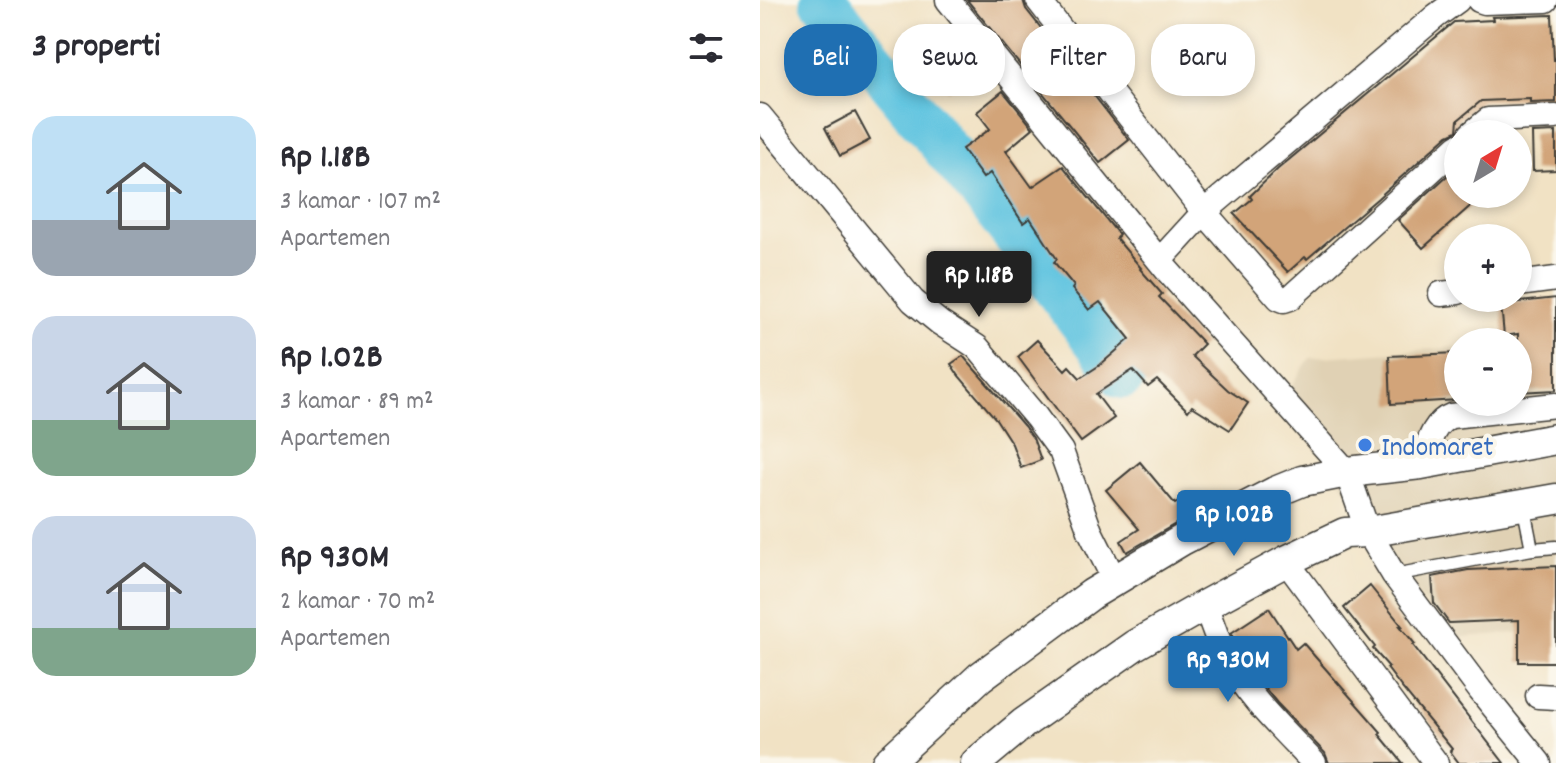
<!DOCTYPE html>
<html lang="id">
<meta charset="utf-8">
<style>
:root{--surface:#fff;--page:#f2f2f3;--text:#2b2b33;--muted:#7c7c81;--accent:#1f6fb2}
body{margin:0;font-family:Dekko,sans-serif;background:var(--page);color:var(--text);height:100vh;display:flex;flex-direction:column;font-size:30px;white-space:nowrap}
*{box-sizing:border-box;margin:0}
p{font-size:26px;color:var(--muted)}
.icon{flex:none;width:44px;height:44px;fill:none;stroke:currentColor;stroke-width:2;stroke-linecap:round;stroke-linejoin:round}
.map{position:relative;flex:1;overflow:hidden}
.drawer{display:flex;flex-direction:column;background:var(--surface);width:760px}
.drawer>*{flex:none}
.guide{position:absolute;left:24px;top:24px;width:652px;height:72px;display:flex;gap:16px}
.needle{width:52px;rotate:38deg}
.tools{position:absolute;left:684px;top:120px;display:grid;gap:16px}
.tools a{display:grid;place-items:center;width:88px;height:88px;border-radius:50%;background:var(--surface);box-shadow:0 4px 12px #0003;font-size:40px}
.price{position:absolute;translate:-50% -68px;padding:0 18px;border-radius:8px;background:var(--accent);color:#fff;font-size:26px;line-height:52px;filter:drop-shadow(0 2px 4px #0008)}
.price::after{content:'';position:absolute;left:50%;top:48px;width:24px;height:18px;margin-left:-12px;background:inherit;clip-path:polygon(0 0,100% 0,50% 100%)}
.price.selected{background:#222;color:#fff}
ul{padding:0;list-style:none}
li{display:flex;align-items:center;gap:24px;height:200px;padding:0 32px}
li span{display:grid;place-items:center;flex:none;width:224px;height:160px;border-radius:24px;color:#555}
li>.icon{margin-inline-start:auto}
span .icon{width:96px;height:96px;fill:#fffc;stroke-width:1}
li b{font-size:34px}
h2{display:flex;justify-content:space-between;align-items:center;height:96px;padding:0 32px;font-size:34px}
.pill{padding:0 28px;border-radius:32px;background:var(--surface);box-shadow:0 4px 12px #0003;font-size:28px;line-height:72px}
.pill.selected{background:var(--accent);color:#fff}
main{display:flex;flex:1;min-height:0}
.map>svg:first-child{display:block}
</style>
<main>
<section class="drawer">
<h2>3 properti<svg class="icon" aria-label="filters" viewBox="0 0 24 24"><path d="M4 7h16M4 17h16"/><circle cx="9" cy="7" r="2"/><circle cx="15" cy="17" r="2"/></svg></h2>
<ul>
<li><span style="background:linear-gradient(#bfe0f5 65%,#9aa5b1 0)"><svg class="icon" aria-label="home" viewBox="0 0 24 24"><path d="M3 11l9-7 9 7M6 9v11h12V9"/></svg></span><div><b>Rp 1.18B</b><p>3 kamar · 107 m²</p><p>Apartemen</p></div></li>
<li><span style="background:linear-gradient(#c9d6e8 65%,#7fa58c 0)"><svg class="icon" aria-label="home" viewBox="0 0 24 24"><path d="M3 11l9-7 9 7M6 9v11h12V9"/></svg></span><div><b>Rp 1.02B</b><p>3 kamar · 89 m²</p><p>Apartemen</p></div></li>
<li><span style="background:linear-gradient(#c9d6e8 70%,#7fa58c 0)"><svg class="icon" aria-label="home" viewBox="0 0 24 24"><path d="M3 11l9-7 9 7M6 9v11h12V9"/></svg></span><div><b>Rp 930M</b><p>2 kamar · 70 m²</p><p>Apartemen</p></div></li>
</ul>
</section>
<div class="map">
<svg width="796" height="763" viewBox="0 0 796 763">
<rect width="100%" height="100%" fill="#fbf7ec"/>
<filter id="ink" filterUnits="userSpaceOnUse"><feTurbulence type="fractalNoise" baseFrequency=".0125" numOctaves="2"/><feDisplacementMap in="SourceGraphic" scale="16" xChannelSelector="R" yChannelSelector="G"/><feConvolveMatrix kernelMatrix="1 2 1 2 8 2 1 2 1" color-interpolation-filters="sRGB"/></filter>
<filter id="wash" filterUnits="userSpaceOnUse"><feTurbulence type="fractalNoise" baseFrequency=".006" numOctaves="4" result="noise"/><feDisplacementMap in="SourceGraphic" scale="32" xChannelSelector="R" yChannelSelector="G"/><feGaussianBlur stdDeviation="1.8" result="paint"/><feColorMatrix in="noise" values="0 0 0 0 0 0 0 0 0 0 0 0 0 0 0 0 0 1.4 0 .05"/><feComposite in="paint" operator="in"/></filter>
<g filter="url(#wash)">
<rect width="100%" height="100%" fill="#f1e2c4"/>
<!-- built -->
<path fill="#e0d1b4" d="M796,340V630L689,638L523,399L550,358L698,347V402H758V342Z"/>
<g fill="none" stroke-linecap="round" stroke-linejoin="round">
<!-- river -->
<path stroke="#62c5e0" stroke-width="46" d="M63,0L236,210L363,376"/>
</g>
<g id="blocks">
<!-- building -->
<g fill="#d2a479">
<path d="M207,0H263L266,9L369,140L340,163Z"/>
<path d="M792,15L794,60H796V102L770,103V99L721,101L698,120L697,131L688,135L618,198L547,259L545,257L528,272L474,214L492,199L490,196L518,169L694,22L733,20L732,17Z"/>
<path d="M206,45L218,61L188,90L174,76Z"/>
<path d="M243,91L273,128L246,151L272,187L303,166L359,235L356,238L381,268L380,269L402,294L399,297L444,344L432,356L468,390L488,403L470,430L432,406L428,411L397,380L388,387L373,370L336,394L354,418L321,442L258,357L277,340L305,370L309,366L320,378L340,365L370,339L340,302L329,310L312,289L314,286L294,262L297,259L270,218L263,223L230,173L223,178L202,149L230,129L217,112Z"/>
<path d="M95,112L110,140L80,156L65,128Z"/>
<path d="M796,132V170L773,171L772,133Z"/>
<path d="M698,166V194H724L663,248L638,220Z"/>
<path d="M796,298V390L758,392V334L744,336L741,304Z"/>
<path d="M698,353V400L631,404L629,356Z"/>
<path d="M203,356L264,426L273,438L281,460L261,468L252,444L236,419L199,376L191,364Z"/>
<path d="M380,462L415,504L420,501L429,516L367,552L361,541L379,529L346,490Z"/>
<path d="M796,566V662H759V620L689,623L674,603L672,577L708,570Z"/>
<path d="M610,586L642,626H640L655,644L653,645L744,763H699L690,751L692,749L642,688L627,668L629,667L613,649L615,647L584,608Z"/>
<path d="M509,608L536,649L543,643L621,732L619,734L643,763H569L565,753L517,703L496,677L479,650L471,633Z"/>
</g>
</g>
</g>
<g filter="url(#ink)">
<use href="#blocks" fill-opacity="0" stroke="#3c3a35" stroke-width="2"/>
<g fill="none" stroke-linecap="round" stroke-linejoin="round">
<defs>
<g id="service">
<path d="M763,504L772,549"/>
<path d="M634,575L772,549L796,547"/>
</g>
<g id="minor">
<path d="M188,0L406,269L587,472L608,532L634,575L720,690L779,763"/>
<path d="M278,0L444,212L519,298L524,300L530,298L698,146"/>
<path d="M719,0L725,2L786,0"/>
<path d="M0,116L153,301L180,323L217,347L276,417L301,451L330,531L354,579"/>
<path d="M711,134L728,120L796,117"/>
<path d="M400,260L444,212L676,16L698,0"/>
<path d="M758,284L796,279"/>
<path d="M681,294L698,292"/>
<path d="M661,464C668,446 672,423 691,416L796,405"/>
<path d="M526,561L676,763"/>
<path d="M445,605C452,622 457,641 466,657C487,697 523,730 554,763"/>
<path d="M778,696L796,697"/>
</g>
<g id="tertiary">
<path d="M127,763L220,677L332,594L422,540L515,492L542,481L587,472L661,464L796,439"/>
<path d="M216,763L264,723L375,645L445,605L526,561L585,533L608,532L796,499"/>
</g>
</defs>
<!-- service casing -->
<use href="#service" stroke="#3c3a35" stroke-width="15"/>
<!-- minor casing -->
<use href="#minor" stroke="#3c3a35" stroke-width="27"/>
<!-- tertiary casing -->
<use href="#tertiary" stroke="#3c3a35" stroke-width="33"/>
<!-- service -->
<use href="#service" stroke="#fff" stroke-width="12"/>
<!-- minor -->
<use href="#minor" stroke="#fff" stroke-width="24"/>
<!-- tertiary -->
<use href="#tertiary" stroke="#fff" stroke-width="30"/>
</g>
</g>
<!-- markers -->
<circle fill="#3f7fe0" stroke="#fbf7ec" stroke-width="3" cx="605" cy="445" r="8"/>
<g text-anchor="middle" stroke-width="8" stroke-linejoin="round" paint-order="stroke">
<!-- shop labels -->
<g font-size="28" fill="#366cbe" stroke="#fbf7ec" text-anchor="start">
<text x="621" y="455">Indomaret</text>
</g>
</g>
</svg>
<div class="tools">
<a><svg class="needle" viewBox="-14 -14 28 28"><path d="M0-13l5 13h-10z" fill="#e53935"/><path d="M0 13l5-13h-10z" fill="#7c7c81"/></svg></a>
<a>+</a>
<a>−</a>
</div>
<b class="price selected" style="left:219px;top:319px">Rp 1.18B</b>
<b class="price" style="left:474px;top:558px">Rp 1.02B</b>
<b class="price" style="left:468px;top:704px">Rp 930M</b>
<div class="guide">
<a class="pill selected">Beli</a>
<a class="pill">Sewa</a>
<a class="pill">Filter</a>
<a class="pill">Baru</a>
</div>
</div>
</main>
